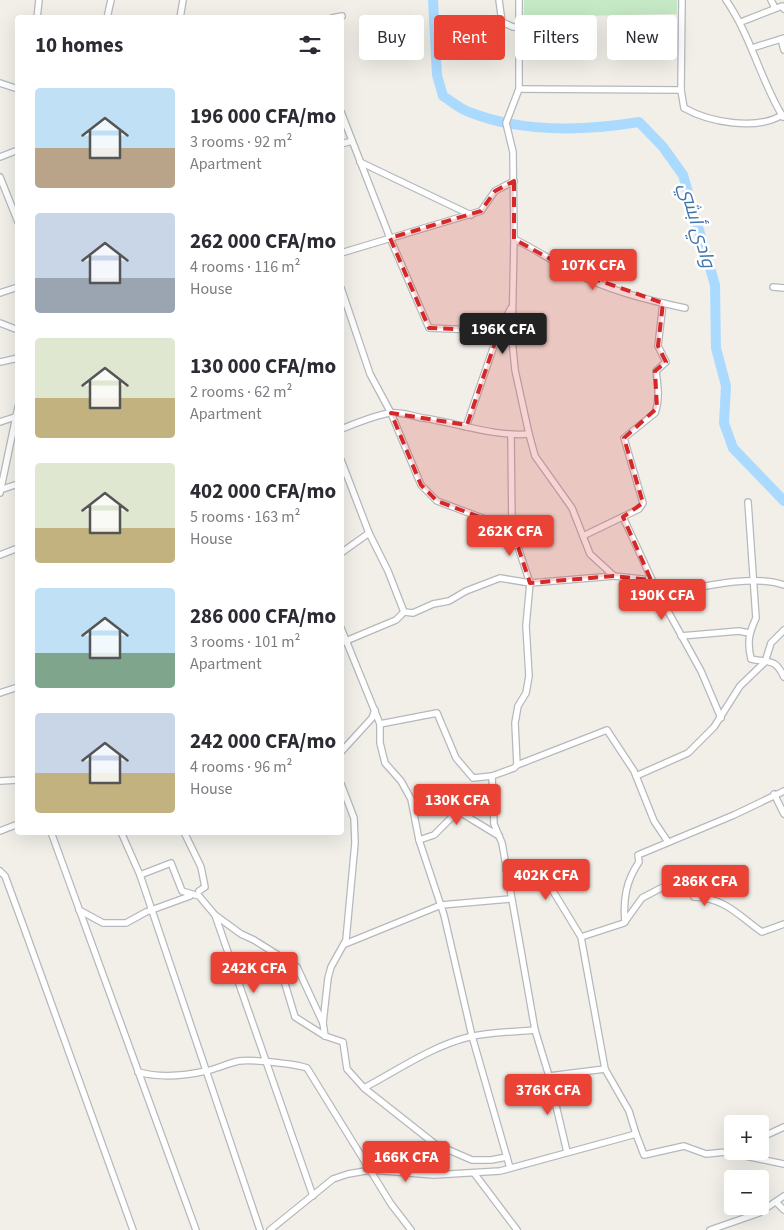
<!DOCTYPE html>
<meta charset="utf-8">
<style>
:root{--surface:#fff;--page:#f2f2f3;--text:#2b2b33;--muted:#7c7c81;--accent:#ea4335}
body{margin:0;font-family:"Source Sans 3",Cairo,sans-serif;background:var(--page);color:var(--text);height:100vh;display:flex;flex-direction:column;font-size:19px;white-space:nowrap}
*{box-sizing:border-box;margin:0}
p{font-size:16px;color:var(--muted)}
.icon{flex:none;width:28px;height:28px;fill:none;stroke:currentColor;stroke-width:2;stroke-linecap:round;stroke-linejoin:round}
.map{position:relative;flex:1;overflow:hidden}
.side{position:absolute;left:15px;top:15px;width:329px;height:820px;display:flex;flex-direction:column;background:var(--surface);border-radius:5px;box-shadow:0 5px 20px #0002}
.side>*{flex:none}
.hud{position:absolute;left:359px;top:15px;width:350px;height:45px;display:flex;gap:10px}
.controls{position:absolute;left:724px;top:1115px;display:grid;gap:10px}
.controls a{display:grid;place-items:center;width:45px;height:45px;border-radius:5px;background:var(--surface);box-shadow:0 5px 20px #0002;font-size:25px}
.price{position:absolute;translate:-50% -42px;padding:0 11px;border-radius:5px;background:var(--accent);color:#fff;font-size:16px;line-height:32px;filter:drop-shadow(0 1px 2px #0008)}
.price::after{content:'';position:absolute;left:50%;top:30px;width:15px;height:11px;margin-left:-8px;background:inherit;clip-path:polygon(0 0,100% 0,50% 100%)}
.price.active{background:#222;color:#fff}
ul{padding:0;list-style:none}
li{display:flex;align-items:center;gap:15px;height:125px;padding:0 20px}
li span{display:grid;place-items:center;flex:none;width:140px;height:100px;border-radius:5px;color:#555}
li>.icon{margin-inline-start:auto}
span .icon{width:60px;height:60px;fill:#fffc;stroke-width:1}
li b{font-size:21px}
h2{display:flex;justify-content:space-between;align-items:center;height:60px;padding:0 20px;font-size:21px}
.pill{padding:0 18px;border-radius:5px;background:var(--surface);box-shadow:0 5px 20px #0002;font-size:18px;line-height:45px}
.pill.active{background:var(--accent);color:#fff}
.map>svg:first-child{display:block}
</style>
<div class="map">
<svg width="784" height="1230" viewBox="0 0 784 1230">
<rect width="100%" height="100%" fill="#f1efe8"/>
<!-- green -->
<path fill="#c5e8c5" d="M524,0H677V14L524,17Z"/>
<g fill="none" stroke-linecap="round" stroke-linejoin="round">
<!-- river -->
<path stroke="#aadaff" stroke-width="10" d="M433,0L437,75L443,96C451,101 460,109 469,112C522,133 584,131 639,122L663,147L683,175L715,285L716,348L726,386L724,423L733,448L784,501"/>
<defs>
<g id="minor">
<path d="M499,0L502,22L513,27H519"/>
<path d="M519,0V89L506,123L513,152L514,239L512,339L515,370L529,434L535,456L572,508L590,554L614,576L651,580"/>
<path d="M682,0L681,90L684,108C709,122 756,131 782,115"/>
<path d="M726,0C751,36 760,79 783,117"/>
<path d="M771,0L775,8"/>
<path d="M37,18L39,0"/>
<path d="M107,18L111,0"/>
<path d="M180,18L183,0"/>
<path d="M332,18L342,16"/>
<path d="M741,22L782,6L784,9"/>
<path d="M781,39L784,50"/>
<path d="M752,48L784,38"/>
<path d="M0,83L18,89"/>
<path d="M519,89L681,90"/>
<path d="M341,112L390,238L429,328L499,331"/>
<path d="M341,144L352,141"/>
<path d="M0,157L18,150"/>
<path d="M360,162L471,215"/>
<path d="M0,177L18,222"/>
<path d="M514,239C535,249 552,261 572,271C606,290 647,300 685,308"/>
<path d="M341,253L481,211L495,191L514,181"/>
<path d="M773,287L784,288"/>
<path d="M341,288L370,374L391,413L421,485L437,501L512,529"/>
<path d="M0,293L18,287"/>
<path d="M0,323L18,330"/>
<path d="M0,362L18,358"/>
<path d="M0,422L18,416"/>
<path d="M466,427L499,331L511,308"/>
<path d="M341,429C357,423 373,416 389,413C400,411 412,416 423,418C458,423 495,437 529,434"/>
<path d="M511,436L512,529L530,583L526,626L529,676L526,693L518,706L515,723L517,765L514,768L492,776L494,824L502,843L535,1030L549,1076L605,1069L629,1111L636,1134"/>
<path d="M341,460L369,533L388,571L404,612"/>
<path d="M0,490L18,484"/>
<path d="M0,493L18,407"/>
<path d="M748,502L756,618C749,633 747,642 751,659C770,663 775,658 784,677"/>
<path d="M623,517L659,595L701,671L721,718"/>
<path d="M583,536L639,509L643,503L624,438L655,413C660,399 658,386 656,371L666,362L658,346L663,303"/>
<path d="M341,553L369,533"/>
<path d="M0,555L18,548"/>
<path d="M659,595C693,589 752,573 784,585"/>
<path d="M404,612L413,613L433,604L449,601L466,591L500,578L530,583L614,576"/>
<path d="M341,628L380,724V743L385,763L401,781L411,799L419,840L444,915L472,1036L510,1168"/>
<path d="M681,636L739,631L749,633"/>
<path d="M341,643L396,620L404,612"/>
<path d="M0,693L18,687"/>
<path d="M380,724L437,713L456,758L473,778L492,776"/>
<path d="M341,752L372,718L375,710"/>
<path d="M517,765L607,730L634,771L654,821L668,842"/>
<path d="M636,776L688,753L714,727L740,686L765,662L771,643L784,630"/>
<path d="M0,781L18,780"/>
<path d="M774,794L784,814"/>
<path d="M0,831L18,824"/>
<path d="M51,832L196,1230"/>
<path d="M121,832L140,875L260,1230"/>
<path d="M184,832L201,867L205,887L199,891"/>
<path d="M419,840L434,835L458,811L499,836"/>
<path d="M506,870L545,878L581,937"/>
<path d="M0,871L5,876L23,925L133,1230"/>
<path d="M140,875L171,863L182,891L199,896L215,915L313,1196"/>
<path d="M79,910L103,923H126L146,912L190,896"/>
<path d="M215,915L241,934L254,940L297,967L323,1023L325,1036"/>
<path d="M625,922C623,899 626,881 639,862L638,855L734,815L784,791"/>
<path d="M345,944L441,905L511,899"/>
<path d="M276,954L295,1017L325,1036L343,1042L347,1069L364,1088L435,1144L472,1160H491L507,1157"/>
<path d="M323,1023L328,978L331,967L346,940L355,843L354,818L341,784"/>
<path d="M605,1069L581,937L624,923L642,898L661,888L688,881L694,897C725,898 738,915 762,932L784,924"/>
<path d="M138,1072C160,1078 184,1076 206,1071C217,1069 228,1063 239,1061C251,1059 296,1064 307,1068L391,1204L411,1230"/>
<path d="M549,1076L567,1152"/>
<path d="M364,1088C398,1070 432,1046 469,1037C490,1032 514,1032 535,1030"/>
<path d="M760,1138L784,1127"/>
<path d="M474,1173L517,1230"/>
<path d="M776,1202L784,1210"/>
<path d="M270,1230L333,1179L348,1174L371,1170L434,1175L500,1171L636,1134L644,1155L684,1146L706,1154L726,1152L784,1164"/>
<path d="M710,1230L759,1213L784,1196"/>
</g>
</defs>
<!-- minor casing -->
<use href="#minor" stroke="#b5b8bc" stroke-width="8"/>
<!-- minor -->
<use href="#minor" stroke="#fff" stroke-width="5.5"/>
</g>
<!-- marked area -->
<path fill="#d62828" fill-opacity="0.2" stroke="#d62828" stroke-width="4" stroke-dasharray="10 6" stroke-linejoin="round" d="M514,181V239L572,271L663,303L658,346L666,362L655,371L657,408L624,438L643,503L623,517L651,580L614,576L530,583L512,529L437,501L421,485L391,413L467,425L499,331L429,328L390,238L481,211L495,191Z"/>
<g text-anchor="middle" stroke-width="5" stroke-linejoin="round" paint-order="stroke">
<!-- water labels -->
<g font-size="19" font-style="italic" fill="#4174aa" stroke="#fff">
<text transform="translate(698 225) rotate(74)" y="7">وادي أبشي</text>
</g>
</g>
</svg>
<div class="controls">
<a>+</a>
<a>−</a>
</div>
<b class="price" style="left:593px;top:291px">107K CFA</b>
<b class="price active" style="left:503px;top:355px">196K CFA</b>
<b class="price" style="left:510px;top:557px">262K CFA</b>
<b class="price" style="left:662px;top:621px">190K CFA</b>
<b class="price" style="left:457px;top:826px">130K CFA</b>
<b class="price" style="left:546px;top:901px">402K CFA</b>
<b class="price" style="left:705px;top:907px">286K CFA</b>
<b class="price" style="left:254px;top:994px">242K CFA</b>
<b class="price" style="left:548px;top:1116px">376K CFA</b>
<b class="price" style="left:406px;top:1183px">166K CFA</b>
<div class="hud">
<a class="pill">Buy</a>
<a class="pill active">Rent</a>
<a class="pill">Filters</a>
<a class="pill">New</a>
</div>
<section class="side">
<h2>10 homes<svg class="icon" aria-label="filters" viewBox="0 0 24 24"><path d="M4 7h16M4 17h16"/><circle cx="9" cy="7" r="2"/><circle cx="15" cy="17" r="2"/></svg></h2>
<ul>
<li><span style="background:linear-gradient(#bfe0f5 60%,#b9a48a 0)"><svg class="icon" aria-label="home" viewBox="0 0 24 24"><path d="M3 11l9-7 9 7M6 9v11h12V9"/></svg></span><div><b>196 000 CFA/mo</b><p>3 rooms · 92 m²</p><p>Apartment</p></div></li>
<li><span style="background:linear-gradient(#c9d6e8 65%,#9aa5b1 0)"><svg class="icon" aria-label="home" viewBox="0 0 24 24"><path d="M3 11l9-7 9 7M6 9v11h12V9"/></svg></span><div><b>262 000 CFA/mo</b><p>4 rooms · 116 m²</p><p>House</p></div></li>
<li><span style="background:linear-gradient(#dfe7d0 60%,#c2b280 0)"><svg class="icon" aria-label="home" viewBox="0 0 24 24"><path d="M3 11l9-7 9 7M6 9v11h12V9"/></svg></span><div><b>130 000 CFA/mo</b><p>2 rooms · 62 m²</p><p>Apartment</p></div></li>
<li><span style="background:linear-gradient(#dfe7d0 65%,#c2b280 0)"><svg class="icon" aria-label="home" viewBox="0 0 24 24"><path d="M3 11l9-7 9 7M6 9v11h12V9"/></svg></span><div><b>402 000 CFA/mo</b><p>5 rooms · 163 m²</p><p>House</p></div></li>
<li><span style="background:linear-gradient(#bfe0f5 65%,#7fa58c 0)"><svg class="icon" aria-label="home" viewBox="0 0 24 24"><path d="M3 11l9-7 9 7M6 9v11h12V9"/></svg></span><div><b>286 000 CFA/mo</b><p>3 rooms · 101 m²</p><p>Apartment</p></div></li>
<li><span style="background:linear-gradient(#c9d6e8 60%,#c2b280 0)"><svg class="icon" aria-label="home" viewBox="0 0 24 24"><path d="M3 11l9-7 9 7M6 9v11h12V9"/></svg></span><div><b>242 000 CFA/mo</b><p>4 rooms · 96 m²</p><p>House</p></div></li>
</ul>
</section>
</div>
